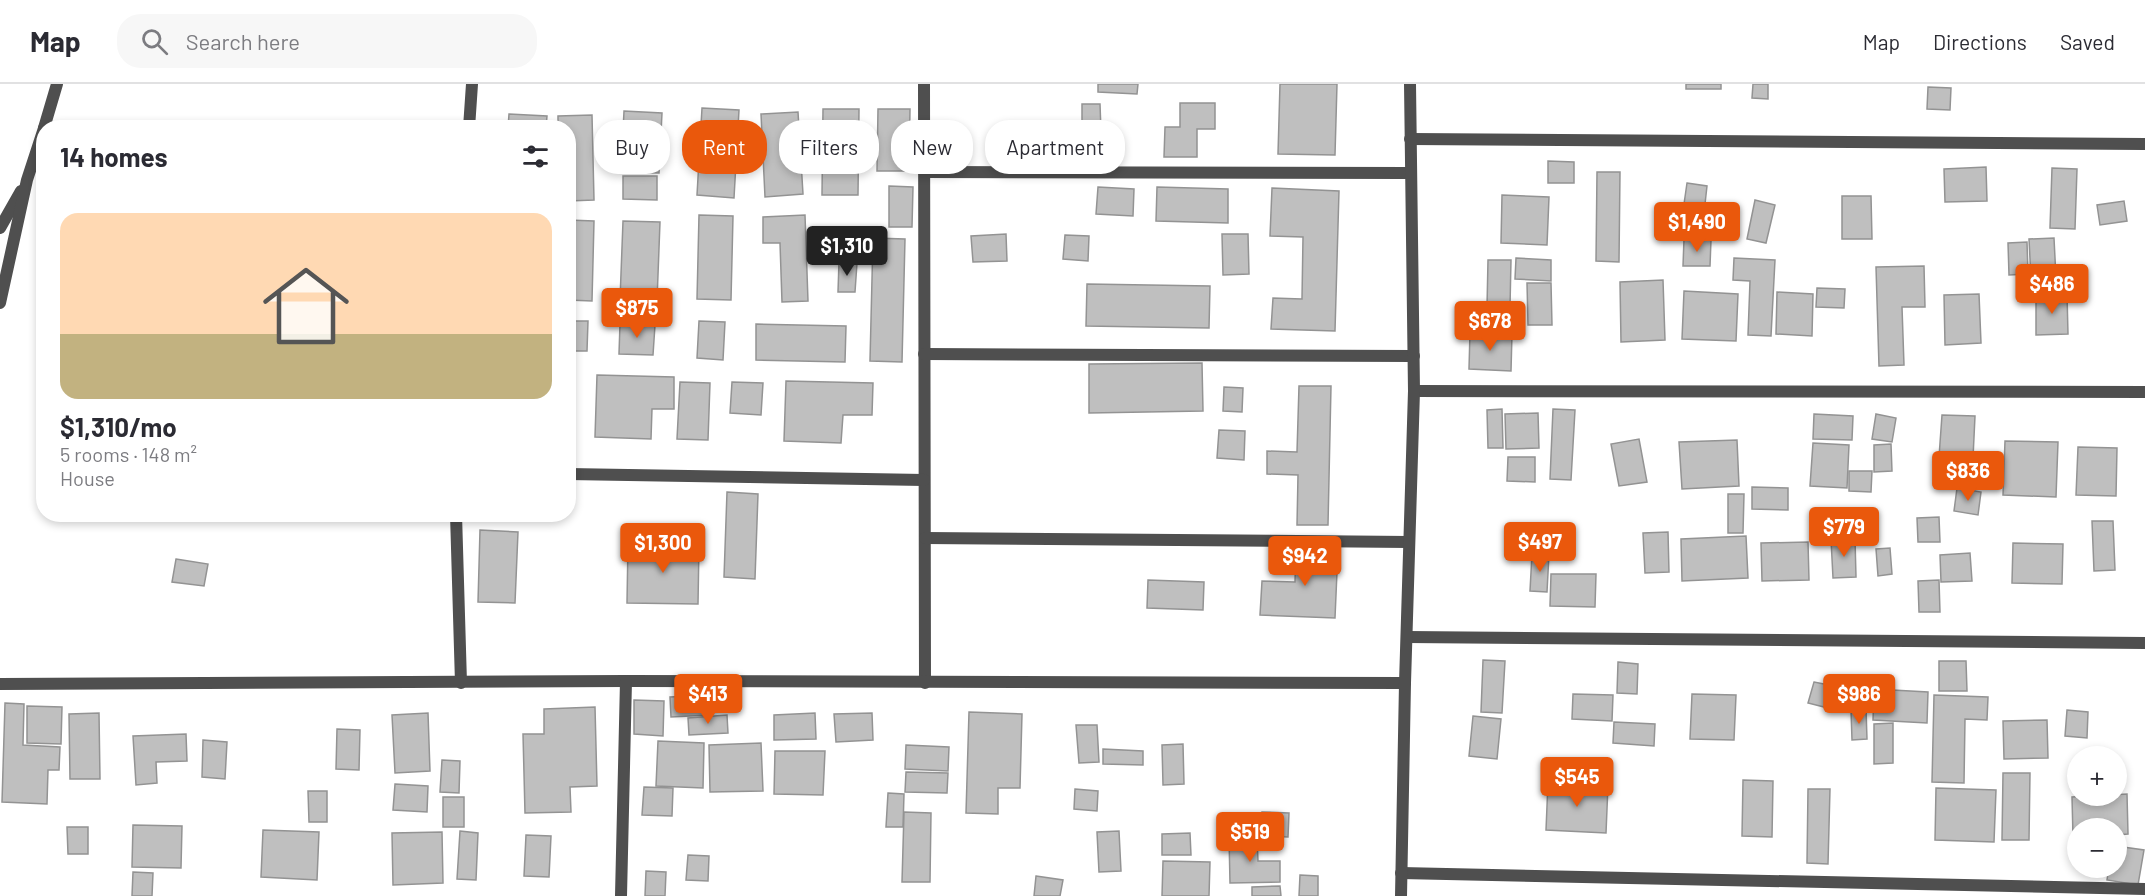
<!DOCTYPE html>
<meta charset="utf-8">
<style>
:root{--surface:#fff;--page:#f7f7f7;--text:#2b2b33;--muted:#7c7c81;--line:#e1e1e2;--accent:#ea580c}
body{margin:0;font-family:Barlow,sans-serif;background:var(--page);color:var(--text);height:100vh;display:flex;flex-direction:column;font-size:22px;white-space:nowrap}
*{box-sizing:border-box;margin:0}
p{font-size:20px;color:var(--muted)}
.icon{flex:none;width:33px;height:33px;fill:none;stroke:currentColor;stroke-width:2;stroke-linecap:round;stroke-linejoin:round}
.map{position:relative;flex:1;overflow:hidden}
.drawer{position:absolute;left:36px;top:36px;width:540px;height:402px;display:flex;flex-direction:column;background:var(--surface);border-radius:24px;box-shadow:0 3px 9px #0003}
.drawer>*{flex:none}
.top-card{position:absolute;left:594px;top:36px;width:570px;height:54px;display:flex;gap:12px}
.buttons{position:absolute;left:2067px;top:662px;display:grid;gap:12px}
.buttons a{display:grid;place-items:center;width:60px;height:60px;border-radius:50%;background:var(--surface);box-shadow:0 3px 9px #0003;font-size:30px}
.price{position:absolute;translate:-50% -51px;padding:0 14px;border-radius:6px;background:var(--accent);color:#fff;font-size:20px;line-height:39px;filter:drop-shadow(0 2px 3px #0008)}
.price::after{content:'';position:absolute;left:50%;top:36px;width:18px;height:14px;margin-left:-9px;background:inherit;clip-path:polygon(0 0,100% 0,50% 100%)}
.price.selected{background:#222;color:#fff}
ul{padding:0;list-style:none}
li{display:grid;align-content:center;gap:12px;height:318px;padding:0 24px}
li span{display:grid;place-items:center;height:186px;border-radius:18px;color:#555}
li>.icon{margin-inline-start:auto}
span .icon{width:108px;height:108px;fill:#fffc;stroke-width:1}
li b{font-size:26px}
h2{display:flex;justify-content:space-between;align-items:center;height:72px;padding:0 24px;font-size:26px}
.chip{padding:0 21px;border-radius:24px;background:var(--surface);box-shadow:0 3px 9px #0003;font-size:21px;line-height:54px}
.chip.selected{background:var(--accent);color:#fff}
header{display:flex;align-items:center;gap:36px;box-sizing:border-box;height:84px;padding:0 30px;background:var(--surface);border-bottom:2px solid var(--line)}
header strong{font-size:28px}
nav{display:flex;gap:33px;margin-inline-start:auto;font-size:21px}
.search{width:420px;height:54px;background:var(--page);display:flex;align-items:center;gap:15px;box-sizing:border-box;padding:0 21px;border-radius:24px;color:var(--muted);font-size:22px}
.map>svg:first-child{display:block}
</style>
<header>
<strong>Map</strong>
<div class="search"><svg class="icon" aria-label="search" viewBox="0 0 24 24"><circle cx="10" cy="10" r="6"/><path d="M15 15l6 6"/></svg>Search here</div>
<nav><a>Map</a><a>Directions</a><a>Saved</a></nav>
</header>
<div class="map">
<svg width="2145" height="812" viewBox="0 0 2145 812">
<rect width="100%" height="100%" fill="#fff"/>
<!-- building -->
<g fill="#bfbfbf" stroke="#939393" stroke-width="1.5">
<path d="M1098,0H1138L1137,10L1098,8Z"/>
<path d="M1280,0H1337L1335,71L1278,70Z"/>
<rect x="1686" y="0" width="35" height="5"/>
<path d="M1753,0H1768V15L1752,14Z"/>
<path d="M1928,3L1951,4L1950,26L1927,25Z"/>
<path d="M1180,19H1215V45H1197V73H1164L1165,43H1180Z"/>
<path d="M1082,20H1100L1101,47L1082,48Z"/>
<path d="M702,24L739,26L734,114L697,111Z"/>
<path d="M823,25H859L858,111H822Z"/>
<path d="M878,25H910L909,87H877Z"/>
<path d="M624,27L662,29L659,89L621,88Z"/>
<path d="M798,28L803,110L765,113L761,30Z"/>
<path d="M509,30L547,32L546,44H508Z"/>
<path d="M592,31L594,116L568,117V44H558V32Z"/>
<path d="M1548,77L1574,78V99H1548Z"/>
<path d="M1986,83L1987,117L1945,118L1944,85Z"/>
<path d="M2052,84L2077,85L2075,145L2050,144Z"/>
<path d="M1597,88H1620L1619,178L1596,177Z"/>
<path d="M623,92H657V116L623,115Z"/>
<path d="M1687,99L1707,102L1704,129L1683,127Z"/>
<path d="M889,102L913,103L912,143H889Z"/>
<path d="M1098,103L1134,105L1133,132L1096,130Z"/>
<path d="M1157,103L1228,105V139L1156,137Z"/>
<path d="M1272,104L1339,107L1335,247L1271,245L1273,214L1302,215L1303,153L1270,152Z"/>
<path d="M1502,111L1549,113L1547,161L1501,159Z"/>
<path d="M1842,112H1871L1872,155H1842Z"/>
<path d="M1755,116L1775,121L1766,159L1747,155Z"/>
<path d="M2124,117L2127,137L2100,141L2097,121Z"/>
<path d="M699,131L733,132L731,216L697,215Z"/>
<path d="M805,131L808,217L782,218L780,159H763V133Z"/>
<path d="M568,136L594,137L592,217L568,216Z"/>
<path d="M623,137L660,138L657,217L620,216Z"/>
<path d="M1006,150L1007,177L973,178L971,152Z"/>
<path d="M1222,150H1248L1249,190L1223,191Z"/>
<path d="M1065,151L1089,152L1088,177L1063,175Z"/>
<path d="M873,154L905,155L902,278L870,277Z"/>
<path d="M2054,154L2056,194L2031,195L2029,155Z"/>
<path d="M1684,155L1711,156L1710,182H1683Z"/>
<path d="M2027,158L2028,190L2009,191L2008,159Z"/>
<path d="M1516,174L1551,176V197L1515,195Z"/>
<path d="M1734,174L1775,176L1771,252L1748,251L1750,197L1733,196Z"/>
<path d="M1488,176H1511L1510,223H1487Z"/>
<path d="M839,178L857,179L855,208H838Z"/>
<path d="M1924,182L1925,223H1902L1904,281L1879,282L1876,183Z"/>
<path d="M1663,196L1665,256L1621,258L1620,198Z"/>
<path d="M1527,199H1551L1552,241H1528Z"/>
<path d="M1087,200L1210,202L1209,244L1086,242Z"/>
<path d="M1817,204L1845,205L1844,224L1816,223Z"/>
<path d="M1684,207L1738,210L1736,257L1682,255Z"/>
<path d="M1777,208L1813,210L1812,252L1776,250Z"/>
<path d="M1979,210L1981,259L1945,261L1944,211Z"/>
<path d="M2067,210L2068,250L2036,251V211Z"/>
<path d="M568,237H588L587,267H568Z"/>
<path d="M699,237L725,238L723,276L697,274Z"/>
<path d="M620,240L655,241L653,271L619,270Z"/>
<path d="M756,240L846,242L845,278L756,276Z"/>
<path d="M1470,248L1512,250L1511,287L1469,285Z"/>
<path d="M1202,279L1203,327L1089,329V280Z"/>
<path d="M597,291L674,293V325H652L651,355L595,353Z"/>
<path d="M568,292H573L572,323H568Z"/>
<path d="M786,297L873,299L872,331H843L841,359L784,357Z"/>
<path d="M680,298L710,299L708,356L677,355Z"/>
<path d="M732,298L763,299L761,331L730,329Z"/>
<path d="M1299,302H1331L1328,441H1297L1298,391L1267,390V367L1297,368Z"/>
<path d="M1224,303L1243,304L1242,328L1223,327Z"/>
<path d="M1502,325L1503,364H1488L1487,326Z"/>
<path d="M1553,325L1575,326L1571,396L1550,395Z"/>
<path d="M1538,329L1539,364L1506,365L1505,330Z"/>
<path d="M1814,330L1853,332L1852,356L1813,355Z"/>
<path d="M1876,330L1896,334L1892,358L1872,355Z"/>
<path d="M1942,331L1975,332L1973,374L1939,373Z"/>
<path d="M1219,346L1245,347L1244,376L1217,374Z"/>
<path d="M1639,355L1647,398L1619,402L1611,360Z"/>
<path d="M1737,356L1739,402L1682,405L1679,358Z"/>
<path d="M2005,357L2058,358L2056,413L2003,411Z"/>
<path d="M1813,359L1849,361L1847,404L1810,402Z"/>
<path d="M1891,360L1892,387L1874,388V361Z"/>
<path d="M2078,363L2117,364L2116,412L2076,411Z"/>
<path d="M1508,373H1535V398L1507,397Z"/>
<path d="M1849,387H1872L1871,408L1849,407Z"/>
<path d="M1752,403L1788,404V426L1752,425Z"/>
<path d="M1957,404L1981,408L1978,431L1954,427Z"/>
<path d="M727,408L758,410L755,495L724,493Z"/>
<path d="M1728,410H1744L1743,449H1728Z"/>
<path d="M1939,433L1940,458H1918L1917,434Z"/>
<path d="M2092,437H2113L2115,486L2094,487Z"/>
<path d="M480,446L518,448L515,519L478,518Z"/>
<path d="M1668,448L1669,488L1645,489L1643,449Z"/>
<path d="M1746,452L1748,494L1682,497L1681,455Z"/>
<path d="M1831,455H1855L1856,493L1833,494Z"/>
<path d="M1808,458L1809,496L1762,497L1761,459Z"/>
<path d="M628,459L699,460L698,520L627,519Z"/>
<path d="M2013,459L2063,460L2062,500L2012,499Z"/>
<path d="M1296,463L1338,465L1335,534L1260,531L1262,497L1295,498Z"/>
<path d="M1890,464L1892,490L1878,492L1876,465Z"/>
<path d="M1970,469L1972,497L1941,498L1940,471Z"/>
<path d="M1532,470H1549L1547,508L1530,507Z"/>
<path d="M176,475L208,480L204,502L172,498Z"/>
<path d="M1551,490H1596L1595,523L1550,522Z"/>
<path d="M1148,496L1204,498L1203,526L1147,524Z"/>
<path d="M1939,496L1940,528H1919L1918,497Z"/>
<path d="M1483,576L1505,577L1502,629L1481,628Z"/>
<path d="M1939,577H1966L1967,607H1939Z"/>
<path d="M1618,578L1638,580L1637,610L1617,609Z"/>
<path d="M1814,598L1834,602L1828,624L1808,619Z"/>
<path d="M1874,605L1928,608L1927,639L1873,636Z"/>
<path d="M1573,610L1613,611L1612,637L1572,635Z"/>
<path d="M1692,610L1736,611L1734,656L1690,655Z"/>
<path d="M709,611L710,631L671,633L670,613Z"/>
<path d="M1934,611L1988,613L1987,636L1965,635L1964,699L1932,698Z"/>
<path d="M634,616L664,617L663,652L634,650Z"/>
<path d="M5,619L24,620L23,661L60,663L59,686H48L47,720L2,718Z"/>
<path d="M27,622L62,623L61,660L27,659Z"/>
<path d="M595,623L597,702L570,703L571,728L525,729L523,650H544V625Z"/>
<path d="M1866,625L1867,655L1852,656L1851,626Z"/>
<path d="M2067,626L2088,628L2087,654L2065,652Z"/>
<path d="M969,628L1022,630L1020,704H998V730L966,729Z"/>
<path d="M99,629L100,695H70L69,630Z"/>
<path d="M428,629L430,687L395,689L392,631Z"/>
<path d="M815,629L816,655L774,656V631Z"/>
<path d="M872,629L873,656L836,658L834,630Z"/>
<path d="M727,631L728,649L689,651L688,634Z"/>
<path d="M1473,632L1501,635L1497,675L1469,672Z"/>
<path d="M2047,636L2048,674L2004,675L2003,637Z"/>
<path d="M1614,638L1655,640L1654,662L1613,659Z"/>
<path d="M1893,639V679L1874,680V640Z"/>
<path d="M1076,641H1097L1099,678L1079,679Z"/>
<path d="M337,645L360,646L359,686L336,685Z"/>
<path d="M186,650L187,677L156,678L157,699L136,701L133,652Z"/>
<path d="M203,656L227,658L225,695L202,693Z"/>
<path d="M658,657L704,659L703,704L656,702Z"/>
<path d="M761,659L763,707L710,708L709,661Z"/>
<path d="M1183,660L1184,700L1163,701L1162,661Z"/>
<path d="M906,661L949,663L948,687L905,685Z"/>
<path d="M1103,665L1143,667V681L1103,680Z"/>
<path d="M775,667H825L823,711L774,710Z"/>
<path d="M442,676L460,677L459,709L440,708Z"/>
<path d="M906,688L948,689L947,709L905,708Z"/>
<path d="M2003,689H2030L2029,756H2002Z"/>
<path d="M1743,696L1773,697L1772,753L1742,752Z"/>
<path d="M1548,698L1608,701L1606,749L1546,746Z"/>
<path d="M395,700L428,702L427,728L393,726Z"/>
<path d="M644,703L673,704L672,732L642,731Z"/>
<path d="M1936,704L1996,706L1994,758L1935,756Z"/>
<path d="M1075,705L1098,707L1097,727L1074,725Z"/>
<path d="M1808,705H1830L1828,780L1807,779Z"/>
<path d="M308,707H327V738H309Z"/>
<path d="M888,709L904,710L903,743H886Z"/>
<path d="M2127,710L2128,750L2116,751V744H2078V753H2073L2072,713Z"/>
<rect x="443" y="713" width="21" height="30"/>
<path d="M904,728L931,729L930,798H902Z"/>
<path d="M1262,728L1289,729L1288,753L1261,752Z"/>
<path d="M133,741L182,742L181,784L132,783Z"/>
<path d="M67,743H88V770H68Z"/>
<path d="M263,746L319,748L317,796L261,793Z"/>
<path d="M460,747L478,749L476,796L457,795Z"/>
<path d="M1119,747L1121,787L1099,788L1097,748Z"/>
<path d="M442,748L443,799L393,801L392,749Z"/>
<path d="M1190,749L1191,771H1162V750Z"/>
<path d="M526,751L551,752L549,793L524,792Z"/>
<path d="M1229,753H1257L1258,777H1280V798L1230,799Z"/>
<path d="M2116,762L2144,766L2138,801L2107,796L2109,783H2116Z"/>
<path d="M688,771L709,772L708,797L686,796Z"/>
<path d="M1163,777L1210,778L1209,812H1162Z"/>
<path d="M646,787L666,788L665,812H645Z"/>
<path d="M133,788L153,789L152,812H132Z"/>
<path d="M1300,791L1318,792V812H1299Z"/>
<path d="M1036,792L1063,796L1060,812H1034Z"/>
<path d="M1280,802L1281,812H1252V803Z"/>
</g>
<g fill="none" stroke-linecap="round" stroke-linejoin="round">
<!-- minor -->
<g stroke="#4f4f4f" stroke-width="12">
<path d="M924,0L925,599"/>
<path d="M44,44L57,0"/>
<path d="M469,44L472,0"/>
<path d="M1410,55L2145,60"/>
<path d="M924,88L1410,89"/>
<path d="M0,144L21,107"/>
<path d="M0,219L27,96L44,44"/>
<path d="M924,270L1414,272"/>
<path d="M1414,307L2145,308"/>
<path d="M568,390L924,396"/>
<path d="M456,430L461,599"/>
<path d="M925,454L1409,458"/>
<path d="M1407,553L2145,559"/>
<path d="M0,600L626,597L1405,599"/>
<path d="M1401,789L2145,805"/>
<path d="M621,812L626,597"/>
<path d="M1401,812L1405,599L1414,307L1410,0"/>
</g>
</g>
</svg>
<div class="buttons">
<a>+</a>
<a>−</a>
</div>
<b class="price" style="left:1697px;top:169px">$1,490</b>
<b class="price selected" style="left:847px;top:193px">$1,310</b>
<b class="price" style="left:2052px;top:231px">$486</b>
<b class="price" style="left:637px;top:255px">$875</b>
<b class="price" style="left:1490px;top:268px">$678</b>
<b class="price" style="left:1968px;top:418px">$836</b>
<b class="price" style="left:1844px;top:474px">$779</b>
<b class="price" style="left:1540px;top:489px">$497</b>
<b class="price" style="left:663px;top:490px">$1,300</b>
<b class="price" style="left:1305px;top:503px">$942</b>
<b class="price" style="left:708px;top:641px">$413</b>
<b class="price" style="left:1859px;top:641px">$986</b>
<b class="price" style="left:1577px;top:724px">$545</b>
<b class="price" style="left:1250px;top:779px">$519</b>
<div class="top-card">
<a class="chip">Buy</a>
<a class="chip selected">Rent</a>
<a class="chip">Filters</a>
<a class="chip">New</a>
<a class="chip">Apartment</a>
</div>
<section class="drawer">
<h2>14 homes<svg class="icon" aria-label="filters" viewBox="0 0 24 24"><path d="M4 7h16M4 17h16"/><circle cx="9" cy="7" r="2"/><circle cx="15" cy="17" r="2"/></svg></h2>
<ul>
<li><span style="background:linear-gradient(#ffd9b3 65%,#c2b280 0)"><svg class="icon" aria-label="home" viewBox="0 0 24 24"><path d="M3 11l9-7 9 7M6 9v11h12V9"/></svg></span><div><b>$1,310/mo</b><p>5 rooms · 148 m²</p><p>House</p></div></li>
</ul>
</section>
</div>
